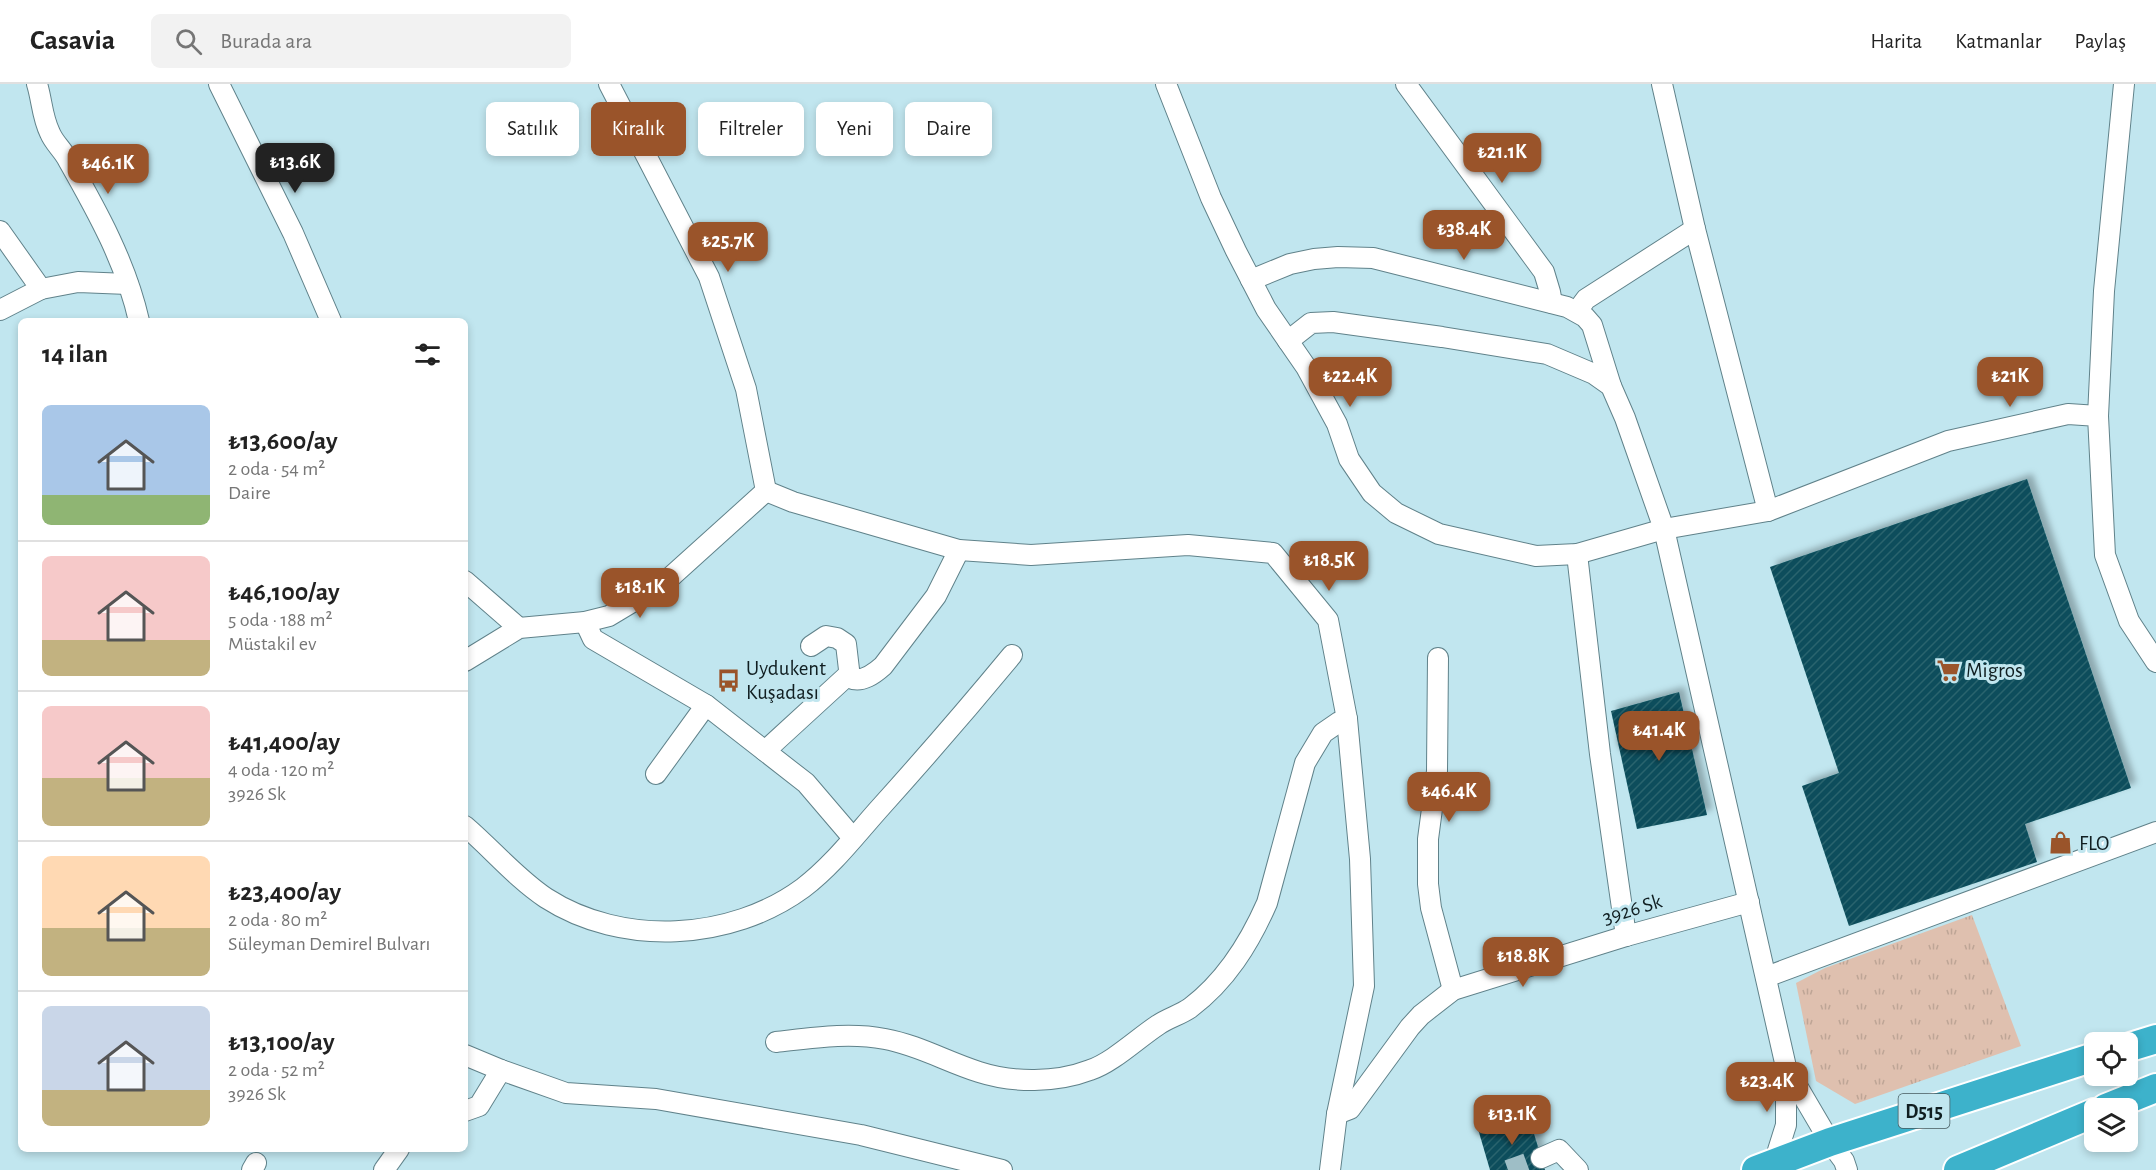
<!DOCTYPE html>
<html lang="tr">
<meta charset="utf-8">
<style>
:root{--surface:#fff;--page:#f2f2f2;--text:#222;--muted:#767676;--line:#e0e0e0;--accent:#9a542a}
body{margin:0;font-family:"Alegreya Sans",sans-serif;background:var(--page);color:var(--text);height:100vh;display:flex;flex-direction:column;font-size:22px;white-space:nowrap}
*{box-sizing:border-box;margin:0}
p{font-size:20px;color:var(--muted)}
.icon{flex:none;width:33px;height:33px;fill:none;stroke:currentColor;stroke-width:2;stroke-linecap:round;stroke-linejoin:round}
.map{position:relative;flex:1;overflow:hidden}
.side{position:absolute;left:18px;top:234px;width:450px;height:834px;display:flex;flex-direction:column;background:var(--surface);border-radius:9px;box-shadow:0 3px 9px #0003}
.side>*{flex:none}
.guide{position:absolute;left:486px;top:18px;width:570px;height:54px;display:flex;gap:12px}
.controls{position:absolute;left:2084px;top:948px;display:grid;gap:12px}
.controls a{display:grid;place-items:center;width:54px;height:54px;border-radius:9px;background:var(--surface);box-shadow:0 3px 9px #0003;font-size:30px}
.price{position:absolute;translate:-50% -51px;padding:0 14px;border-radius:12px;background:var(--accent);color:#fff;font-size:20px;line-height:39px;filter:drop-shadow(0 2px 3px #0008)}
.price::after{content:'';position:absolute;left:50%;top:36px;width:18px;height:14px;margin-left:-9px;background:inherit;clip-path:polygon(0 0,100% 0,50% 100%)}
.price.active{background:#222;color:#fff}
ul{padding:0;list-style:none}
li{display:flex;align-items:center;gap:18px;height:150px;padding:0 24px}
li+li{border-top:2px solid var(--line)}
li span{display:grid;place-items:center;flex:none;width:168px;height:120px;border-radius:9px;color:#555}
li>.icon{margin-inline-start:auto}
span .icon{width:72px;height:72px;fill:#fffc;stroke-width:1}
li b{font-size:26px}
h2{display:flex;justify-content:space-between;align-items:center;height:72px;padding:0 24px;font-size:26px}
.chip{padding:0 21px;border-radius:9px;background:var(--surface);box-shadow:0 3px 9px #0003;font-size:21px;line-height:54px}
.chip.active{background:var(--accent);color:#fff}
header{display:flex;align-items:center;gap:36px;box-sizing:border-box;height:84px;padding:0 30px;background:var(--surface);border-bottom:2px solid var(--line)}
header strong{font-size:28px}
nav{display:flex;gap:33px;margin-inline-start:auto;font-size:21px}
.search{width:420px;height:54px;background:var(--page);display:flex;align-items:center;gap:15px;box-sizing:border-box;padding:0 21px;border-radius:9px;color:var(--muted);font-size:22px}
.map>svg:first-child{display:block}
</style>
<header>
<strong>Casavia</strong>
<div class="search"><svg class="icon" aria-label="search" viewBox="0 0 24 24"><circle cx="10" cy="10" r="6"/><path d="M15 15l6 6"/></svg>Burada ara</div>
<nav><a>Harita</a><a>Katmanlar</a><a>Paylaş</a></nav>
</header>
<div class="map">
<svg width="2156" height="1086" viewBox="0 0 2156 1086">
<defs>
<pattern id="park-tufts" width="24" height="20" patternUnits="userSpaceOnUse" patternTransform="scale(1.5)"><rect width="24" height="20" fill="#dfc0af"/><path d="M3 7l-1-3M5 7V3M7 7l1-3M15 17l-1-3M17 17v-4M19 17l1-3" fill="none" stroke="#bea596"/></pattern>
<pattern id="building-hatch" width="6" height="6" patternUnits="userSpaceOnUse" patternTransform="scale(1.5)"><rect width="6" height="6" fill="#094e5b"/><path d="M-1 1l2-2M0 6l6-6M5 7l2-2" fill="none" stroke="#2c646e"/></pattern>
<filter id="shadow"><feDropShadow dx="5.5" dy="-5.5" stdDeviation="3" flood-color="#0004"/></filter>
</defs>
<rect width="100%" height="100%" fill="#c1e6ef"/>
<!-- park -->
<path fill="url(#park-tufts)" d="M1972,831L2021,962L1855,1020L1816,997L1796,899L1825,884Z"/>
<!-- building -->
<g fill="url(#building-hatch)" filter="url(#shadow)">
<path d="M2027,395L2131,704L2025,740L2037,778L1849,842L1802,702L1839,689L1770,483Z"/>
<path d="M1679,608L1707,731L1637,745L1611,627Z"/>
<path d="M1528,1030L1545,1086H1490L1478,1045Z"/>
</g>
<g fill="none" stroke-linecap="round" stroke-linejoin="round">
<!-- minor-tunnel -->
<path stroke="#9ebec6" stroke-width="20" stroke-dasharray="20 10" stroke-linecap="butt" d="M1508,1086L1541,1074"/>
<defs>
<g id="minor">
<path d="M37,0C42,16 42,33 50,49C54,59 63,66 68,76C97,127 126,179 139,237"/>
<path d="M219,0L293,149L331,237"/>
<path d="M609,0L709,193L746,305L766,407"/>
<path d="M1166,0L1211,114L1236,167L1266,225L1306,283L1337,340L1349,375L1372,409L1396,429L1439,450L1536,472L1577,470L1664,445L1768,427L1948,357L2068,330L2098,332L2105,471L2129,537L2156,578"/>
<path d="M1406,0L1544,188L1550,208L1552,219"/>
<path d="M1662,0L1695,145L1768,427"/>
<path d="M0,147L41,205"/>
<path d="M1251,196L1290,180L1314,175L1338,173L1373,174L1567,223L1585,233L1592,241L1611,302"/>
<path d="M0,226L41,205L78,198L128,200"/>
<path d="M1577,227L1586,215L1695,145"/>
<path d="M1288,257L1311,239L1333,238L1442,253L1547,270L1594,290L1611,302L1625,334L1664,445L1786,983V1041L1774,1079L1773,1086"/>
<path d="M2098,332L2104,207L2124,0"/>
<path d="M766,407L793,418L959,466L1031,471L1188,461L1273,469L1328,536L1347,635L1360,775L1364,902L1337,1030L1330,1086"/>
<path d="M1577,470L1600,670L1626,852"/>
<path d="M465,497L519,544"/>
<path d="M585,538L593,555L706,621L806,699L853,754"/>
<path d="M811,562L826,552L837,554L846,560L850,594C862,599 874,590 883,582L936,512L959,466"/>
<path d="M1438,574L1437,687L1428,755V800L1431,824L1453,906"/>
<path d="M465,577L519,544L585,538L609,532L664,499L766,407"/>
<path d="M765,667L848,591"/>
<path d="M656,690L706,621"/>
<path d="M465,742C492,765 516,794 546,814C622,863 731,857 803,804C832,782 855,752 879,725C924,675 969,623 1012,571"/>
<path d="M1766,893L2156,748"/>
<path d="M776,958C812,954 849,948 885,955C918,961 947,978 979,988C1013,999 1056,999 1090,986C1112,979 1138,954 1158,941C1168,934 1180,931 1190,924C1226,897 1249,860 1267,819L1305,679L1323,649L1339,638L1347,635"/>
<path d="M465,971L501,986L566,1009L656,1015L861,1051L1002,1086"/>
<path d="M1786,983L1830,1058L1844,1077L1847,1086"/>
<path d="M465,1027L479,1022L501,986"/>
<path d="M1337,1030L1350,1025L1410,943L1421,931L1453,906L1626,852L1749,818"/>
<path d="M1541,1074L1559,1066L1578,1086"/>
<path d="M252,1086L256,1079"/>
<path d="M384,1086L399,1065"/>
</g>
<g id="highway">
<path d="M2127,964L2156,955"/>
<path d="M2106,1024L2156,1004"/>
<path d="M1756,1086L1830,1058L2094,973"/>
<path d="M1958,1086L2094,1029"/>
</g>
</defs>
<!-- minor casing -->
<use href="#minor" stroke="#60828a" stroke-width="22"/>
<!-- highway casing -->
<use href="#highway" stroke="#fff" stroke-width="32"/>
<!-- minor -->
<use href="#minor" stroke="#fff" stroke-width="20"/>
<!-- highway -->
<use href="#highway" stroke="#3db2cb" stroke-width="28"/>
</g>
<!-- icons -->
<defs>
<symbol id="supermarket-bare" viewBox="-9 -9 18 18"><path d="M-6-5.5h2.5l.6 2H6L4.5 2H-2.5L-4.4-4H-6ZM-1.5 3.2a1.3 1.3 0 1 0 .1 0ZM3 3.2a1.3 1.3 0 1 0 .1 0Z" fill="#9a542a" stroke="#c1e6ef" stroke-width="2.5" paint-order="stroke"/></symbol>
<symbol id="bus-bare" viewBox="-9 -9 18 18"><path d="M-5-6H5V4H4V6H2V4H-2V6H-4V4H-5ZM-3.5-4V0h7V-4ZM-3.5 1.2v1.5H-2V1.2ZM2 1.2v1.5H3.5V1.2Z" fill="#9a542a" stroke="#c1e6ef" stroke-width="2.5" paint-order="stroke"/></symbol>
<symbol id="shop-bare" viewBox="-9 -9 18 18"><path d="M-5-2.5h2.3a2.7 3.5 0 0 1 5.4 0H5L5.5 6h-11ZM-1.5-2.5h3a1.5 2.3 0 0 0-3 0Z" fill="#9a542a" stroke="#c1e6ef" stroke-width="2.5" paint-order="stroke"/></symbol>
</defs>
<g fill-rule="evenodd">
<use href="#supermarket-bare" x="1932" y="570" width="33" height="33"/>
<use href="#bus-bare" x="712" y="580" width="33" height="33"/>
<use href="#shop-bare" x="2044" y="742" width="33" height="33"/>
</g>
<g text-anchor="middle" stroke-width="6" stroke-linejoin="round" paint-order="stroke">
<!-- shield labels -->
<rect fill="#c1e6ef" stroke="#455a5f" stroke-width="1.5" x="1898.5" y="1010" width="51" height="34" rx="4.5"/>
<g font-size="20" font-weight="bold" fill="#101e21">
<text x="1924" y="1034">D515</text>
</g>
<!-- poi labels -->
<g font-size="21" fill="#101e21" stroke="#c1e6ef" text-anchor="start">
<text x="746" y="591">Uydukent<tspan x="746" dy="24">Kuşadası</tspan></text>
<text x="1966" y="593">Migros</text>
<text x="2079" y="766">FLO</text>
</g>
<!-- street labels -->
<g font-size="21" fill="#101e21" stroke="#c1e6ef">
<text transform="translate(1632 825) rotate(-17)" y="7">3926 Sk</text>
</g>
</g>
</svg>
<div class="controls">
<a><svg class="icon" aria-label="locate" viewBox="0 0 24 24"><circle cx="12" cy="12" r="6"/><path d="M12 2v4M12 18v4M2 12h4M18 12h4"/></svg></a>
<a><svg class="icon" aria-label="layers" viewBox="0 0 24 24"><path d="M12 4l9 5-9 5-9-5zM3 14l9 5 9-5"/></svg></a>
</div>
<b class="price" style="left:1502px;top:100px">₺21.1K</b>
<b class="price active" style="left:295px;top:110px">₺13.6K</b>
<b class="price" style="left:108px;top:111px">₺46.1K</b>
<b class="price" style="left:1464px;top:177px">₺38.4K</b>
<b class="price" style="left:728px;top:189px">₺25.7K</b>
<b class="price" style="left:1350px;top:324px">₺22.4K</b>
<b class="price" style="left:2010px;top:324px">₺21K</b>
<b class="price" style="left:1329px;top:508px">₺18.5K</b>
<b class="price" style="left:640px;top:535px">₺18.1K</b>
<b class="price" style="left:1659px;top:678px">₺41.4K</b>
<b class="price" style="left:1449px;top:739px">₺46.4K</b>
<b class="price" style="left:1523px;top:904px">₺18.8K</b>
<b class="price" style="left:1767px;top:1029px">₺23.4K</b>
<b class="price" style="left:1512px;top:1062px">₺13.1K</b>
<div class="guide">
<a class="chip">Satılık</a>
<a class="chip active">Kiralık</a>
<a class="chip">Filtreler</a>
<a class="chip">Yeni</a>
<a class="chip">Daire</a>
</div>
<section class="side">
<h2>14 ilan<svg class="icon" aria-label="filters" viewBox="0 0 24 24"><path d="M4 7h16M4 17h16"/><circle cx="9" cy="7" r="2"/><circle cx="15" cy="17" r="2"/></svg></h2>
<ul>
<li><span style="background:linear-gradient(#a9c7e8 75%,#8fb573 0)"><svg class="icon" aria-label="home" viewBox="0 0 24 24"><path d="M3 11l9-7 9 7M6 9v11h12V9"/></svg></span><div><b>₺13,600/ay</b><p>2 oda · 54 m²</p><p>Daire</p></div></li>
<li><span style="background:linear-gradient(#f6c9c9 70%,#c2b280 0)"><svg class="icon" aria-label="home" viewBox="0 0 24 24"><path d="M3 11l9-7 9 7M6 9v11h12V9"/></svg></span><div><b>₺46,100/ay</b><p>5 oda · 188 m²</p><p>Müstakil ev</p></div></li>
<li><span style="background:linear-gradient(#f6c9c9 60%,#c2b280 0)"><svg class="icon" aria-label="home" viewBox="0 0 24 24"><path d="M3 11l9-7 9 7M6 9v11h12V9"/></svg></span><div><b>₺41,400/ay</b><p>4 oda · 120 m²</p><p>3926 Sk</p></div></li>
<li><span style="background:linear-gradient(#ffd9b3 60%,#c2b280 0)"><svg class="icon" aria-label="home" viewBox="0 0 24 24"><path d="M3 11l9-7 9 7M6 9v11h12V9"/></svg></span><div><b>₺23,400/ay</b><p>2 oda · 80 m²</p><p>Süleyman Demirel Bulvarı</p></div></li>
<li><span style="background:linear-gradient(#c9d6e8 70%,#c2b280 0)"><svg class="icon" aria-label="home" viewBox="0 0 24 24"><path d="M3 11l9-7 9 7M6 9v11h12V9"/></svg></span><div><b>₺13,100/ay</b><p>2 oda · 52 m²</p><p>3926 Sk</p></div></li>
</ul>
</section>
</div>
